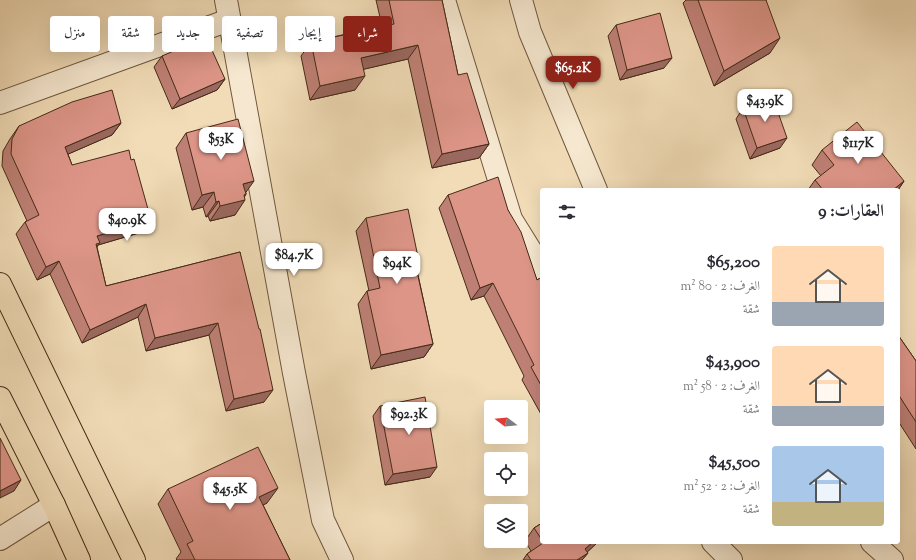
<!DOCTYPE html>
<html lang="ar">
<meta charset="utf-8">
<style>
:root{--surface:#fff;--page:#f7f7f7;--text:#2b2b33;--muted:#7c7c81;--accent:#8f2418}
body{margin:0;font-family:"Sorts Mill Goudy",Amiri,serif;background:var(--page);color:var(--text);direction:rtl;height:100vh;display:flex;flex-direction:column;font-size:15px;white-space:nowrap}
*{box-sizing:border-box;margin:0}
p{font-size:13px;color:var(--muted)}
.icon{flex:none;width:22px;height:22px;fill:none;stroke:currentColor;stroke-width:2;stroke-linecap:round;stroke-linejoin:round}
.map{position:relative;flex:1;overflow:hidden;direction:ltr}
.sheet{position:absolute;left:540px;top:188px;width:360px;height:356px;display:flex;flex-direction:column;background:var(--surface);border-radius:4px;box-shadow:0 4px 16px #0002;direction:rtl}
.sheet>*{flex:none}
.top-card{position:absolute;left:12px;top:16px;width:380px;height:36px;direction:rtl;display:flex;gap:8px}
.needle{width:26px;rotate:286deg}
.buttons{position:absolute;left:484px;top:400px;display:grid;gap:8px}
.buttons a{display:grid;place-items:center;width:44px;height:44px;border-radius:4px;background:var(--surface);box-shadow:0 4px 16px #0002;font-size:20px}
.price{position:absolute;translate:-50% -34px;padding:0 9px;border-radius:8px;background:#fff;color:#222;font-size:13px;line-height:26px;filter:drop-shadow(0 1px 2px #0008)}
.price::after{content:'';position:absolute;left:50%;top:24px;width:12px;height:9px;margin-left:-6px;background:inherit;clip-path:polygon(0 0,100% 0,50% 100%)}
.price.current{background:var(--accent);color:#fff}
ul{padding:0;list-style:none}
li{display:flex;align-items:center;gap:12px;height:100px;padding:0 16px}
li span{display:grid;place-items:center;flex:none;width:112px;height:80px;border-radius:4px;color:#555}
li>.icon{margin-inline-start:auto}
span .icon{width:48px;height:48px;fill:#fffc;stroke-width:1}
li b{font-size:17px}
h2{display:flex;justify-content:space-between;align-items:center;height:48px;padding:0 16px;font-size:17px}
.chip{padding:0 14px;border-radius:4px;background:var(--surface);box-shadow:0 4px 16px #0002;font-size:14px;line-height:36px}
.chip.current{background:var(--accent);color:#fff}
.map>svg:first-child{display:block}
</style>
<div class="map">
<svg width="916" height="560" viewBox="0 0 916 560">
<rect width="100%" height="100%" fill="#f1dcb7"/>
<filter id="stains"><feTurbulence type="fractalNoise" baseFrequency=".005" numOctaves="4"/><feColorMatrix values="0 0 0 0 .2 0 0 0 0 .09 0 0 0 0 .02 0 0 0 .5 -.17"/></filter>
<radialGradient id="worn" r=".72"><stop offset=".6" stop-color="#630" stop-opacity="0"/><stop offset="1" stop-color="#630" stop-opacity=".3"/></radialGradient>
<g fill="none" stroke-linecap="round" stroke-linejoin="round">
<defs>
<g id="minor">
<path d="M226,0L294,373L323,520L342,560"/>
<path d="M444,0L511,219L542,269"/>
<path d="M521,0L530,32L596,190"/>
<path d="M0,103L229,20"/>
<path d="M0,539L54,505"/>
<path d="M713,542L731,560"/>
<path d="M872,542L892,560"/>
</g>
<g id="primary">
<path d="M0,284L134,560"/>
<path d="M0,398L54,505L79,560"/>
</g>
</defs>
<!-- minor casing -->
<use href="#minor" stroke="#70573e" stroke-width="24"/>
<!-- primary casing -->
<use href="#primary" stroke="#452b16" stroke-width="24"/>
<!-- minor -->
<use href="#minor" stroke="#f6e8d0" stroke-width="22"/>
<!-- primary -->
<use href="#primary" stroke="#f1dcb7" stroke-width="22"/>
</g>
<!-- wall -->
<g fill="#be8075" stroke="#452b16">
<path d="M376,0H442L458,75L489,144L479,158L432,168L408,59L364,69L355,90L310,100L301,56L311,42L382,26Z"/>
<path d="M686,0H766L770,53L714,86L683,3Z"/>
<path d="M616,25L664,68L620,80L608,36Z"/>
<path d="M162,56L225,79L217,90L172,109L154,67Z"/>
<path d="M743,108L780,148L750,159L736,119Z"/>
<path d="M121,123L112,135L68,154L72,165L151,220L142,232L98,245L97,247L106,286L240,252L264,402L226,411L209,335L146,351L138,317L82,343L50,274L37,280L16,234L25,222L27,221L2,166L3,151L10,139L19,126Z"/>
<path d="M186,133L246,193V194L235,215L210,221L208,216L206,217L203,207L192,210L176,148Z"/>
<path d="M822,150L904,181L898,190H808L815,180L821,176L812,165Z"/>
<path d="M448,195L508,210L537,280L542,277V416L522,380L524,376L484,296L471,300L439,208Z"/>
<path d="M366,218L418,257L415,261L433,344L424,357L371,369L358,304L367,291H369L356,231Z"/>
<path d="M898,335L916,361V449L898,421Z"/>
<path d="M380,406L430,477L385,485L373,416Z"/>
<path d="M168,489L267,503L263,505L290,560H177L176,559L181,552L158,504Z"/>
<path d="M542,523V542H598L587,552L588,553L582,560H523L527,554L531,551L525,541L534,528Z"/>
</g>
<!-- shaded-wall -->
<g fill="#9b685f" stroke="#452b16">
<path d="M780,38L770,53L714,86L724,71Z"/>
<path d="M418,45L408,59L352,72L361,58Z"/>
<path d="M672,58L664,68L620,80L627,70Z"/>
<path d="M365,76L355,90L310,100L320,86Z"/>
<path d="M225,79L217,90L172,109L180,99Z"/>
<path d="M121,123L112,135L57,159L65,147Z"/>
<path d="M787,138L780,148L750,159L757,148Z"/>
<path d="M489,144L479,158L432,168L442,154Z"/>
<path d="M254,181L244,195L246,194L241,201L245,200L235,215L210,221L220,206L243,184Z"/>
<path d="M904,181L898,190H893Z"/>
<path d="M214,192L203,207L192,210L202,195Z"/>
<path d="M219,201L208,216L206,217L216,202Z"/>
<path d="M151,220L142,232L98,245L91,255L97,236Z"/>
<path d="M59,261L50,274L37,280L46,267Z"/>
<path d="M493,283L484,296L471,300L480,288Z"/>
<path d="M146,304L138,317L82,343L90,330Z"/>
<path d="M218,323L209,335L146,351L155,338Z"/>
<path d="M433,344L424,357L371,369L381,355Z"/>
<path d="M273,390L264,402L226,411L234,399Z"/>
<path d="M437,467L430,477L385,485L393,474Z"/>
<path d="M21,480L14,491L0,498V491Z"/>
<path d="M278,488L267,503L249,512L259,497Z"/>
<path d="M593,542H598L583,556L588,553L582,560H577L585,549Z"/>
</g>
<!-- building -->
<g fill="#dd9588" stroke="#452b16">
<path d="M389,0H442L458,75L467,73L489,144L442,154L418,45L361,58L365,76L320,86L311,42L394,24Z"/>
<path d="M698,0H766L780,38L724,71Z"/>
<path d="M660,13L672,58L627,70L616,25Z"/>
<path d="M206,37L225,79L180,99L162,56Z"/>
<path d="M112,90L121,123L65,147L72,165L129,150L131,160L134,159L151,220L97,236L100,243L96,244L106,286L240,252L259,329H260L273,390L234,399L218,323L155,338L146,304L90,330L59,261L46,267L25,222L39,215L11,154L12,139L19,126L72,102Z"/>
<path d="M773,98L787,138L757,148L743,108Z"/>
<path d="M238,119L254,181L243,184L246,194L244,195L245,200L220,206L219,201L216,202L214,192L202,195L186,133Z"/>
<path d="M857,122L904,181L893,190H823L815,180L834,165L822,150Z"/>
<path d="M498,177L508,210L521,232L537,280L542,277V387L531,367L534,365L493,283L480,288L448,195Z"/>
<path d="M408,209L418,257L414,258L433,344L381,355L367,291L380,288L366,218Z"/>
<path d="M898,335L916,361V422L898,394Z"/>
<path d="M425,397L437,467L393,474L380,406Z"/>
<path d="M0,438L21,480L0,491Z"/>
<path d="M258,447L278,488L259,497L290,560H195L187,544L193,541L168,489Z"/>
<path d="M542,523V540L534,528Z"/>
<path d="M543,542H593L585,549L588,553L577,560H531L527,554L543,543Z"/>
</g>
<rect width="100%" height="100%" filter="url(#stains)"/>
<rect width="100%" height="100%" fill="url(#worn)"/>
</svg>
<div class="buttons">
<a><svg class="needle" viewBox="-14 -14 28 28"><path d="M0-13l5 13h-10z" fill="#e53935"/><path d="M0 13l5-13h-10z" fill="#7c7c81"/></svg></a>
<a><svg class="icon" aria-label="locate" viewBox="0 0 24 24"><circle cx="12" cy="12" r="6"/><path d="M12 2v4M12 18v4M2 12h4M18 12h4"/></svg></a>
<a><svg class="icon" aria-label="layers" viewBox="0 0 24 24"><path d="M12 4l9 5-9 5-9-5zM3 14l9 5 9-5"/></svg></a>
</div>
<b class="price current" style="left:573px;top:90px">$65.2K</b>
<b class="price" style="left:765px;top:123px">$43.9K</b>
<b class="price" style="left:221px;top:161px">$53K</b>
<b class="price" style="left:858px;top:165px">$117K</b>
<b class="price" style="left:127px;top:242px">$40.9K</b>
<b class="price" style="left:294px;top:277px">$84.7K</b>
<b class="price" style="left:397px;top:285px">$94K</b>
<b class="price" style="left:409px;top:436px">$92.3K</b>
<b class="price" style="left:230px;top:511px">$45.5K</b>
<div class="top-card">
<a class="chip current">شراء</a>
<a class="chip">إيجار</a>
<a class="chip">تصفية</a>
<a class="chip">جديد</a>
<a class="chip">شقة</a>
<a class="chip">منزل</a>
</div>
<section class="sheet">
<h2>العقارات: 9<svg class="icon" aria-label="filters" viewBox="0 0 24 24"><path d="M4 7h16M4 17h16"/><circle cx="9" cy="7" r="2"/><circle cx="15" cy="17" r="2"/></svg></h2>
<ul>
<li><span style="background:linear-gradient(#ffd9b3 70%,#9aa5b1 0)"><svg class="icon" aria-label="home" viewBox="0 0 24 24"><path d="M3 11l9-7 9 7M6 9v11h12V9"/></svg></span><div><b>$65,200</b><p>الغرف: 2 · 80 m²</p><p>شقة</p></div></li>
<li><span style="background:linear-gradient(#ffd9b3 75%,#9aa5b1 0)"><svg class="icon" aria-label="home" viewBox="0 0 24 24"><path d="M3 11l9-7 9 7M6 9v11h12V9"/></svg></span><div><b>$43,900</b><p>الغرف: 2 · 58 m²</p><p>شقة</p></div></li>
<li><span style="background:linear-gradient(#a9c7e8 70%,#c2b280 0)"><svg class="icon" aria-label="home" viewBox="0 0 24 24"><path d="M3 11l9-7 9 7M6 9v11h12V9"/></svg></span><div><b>$45,500</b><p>الغرف: 2 · 52 m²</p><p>شقة</p></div></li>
</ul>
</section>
</div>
